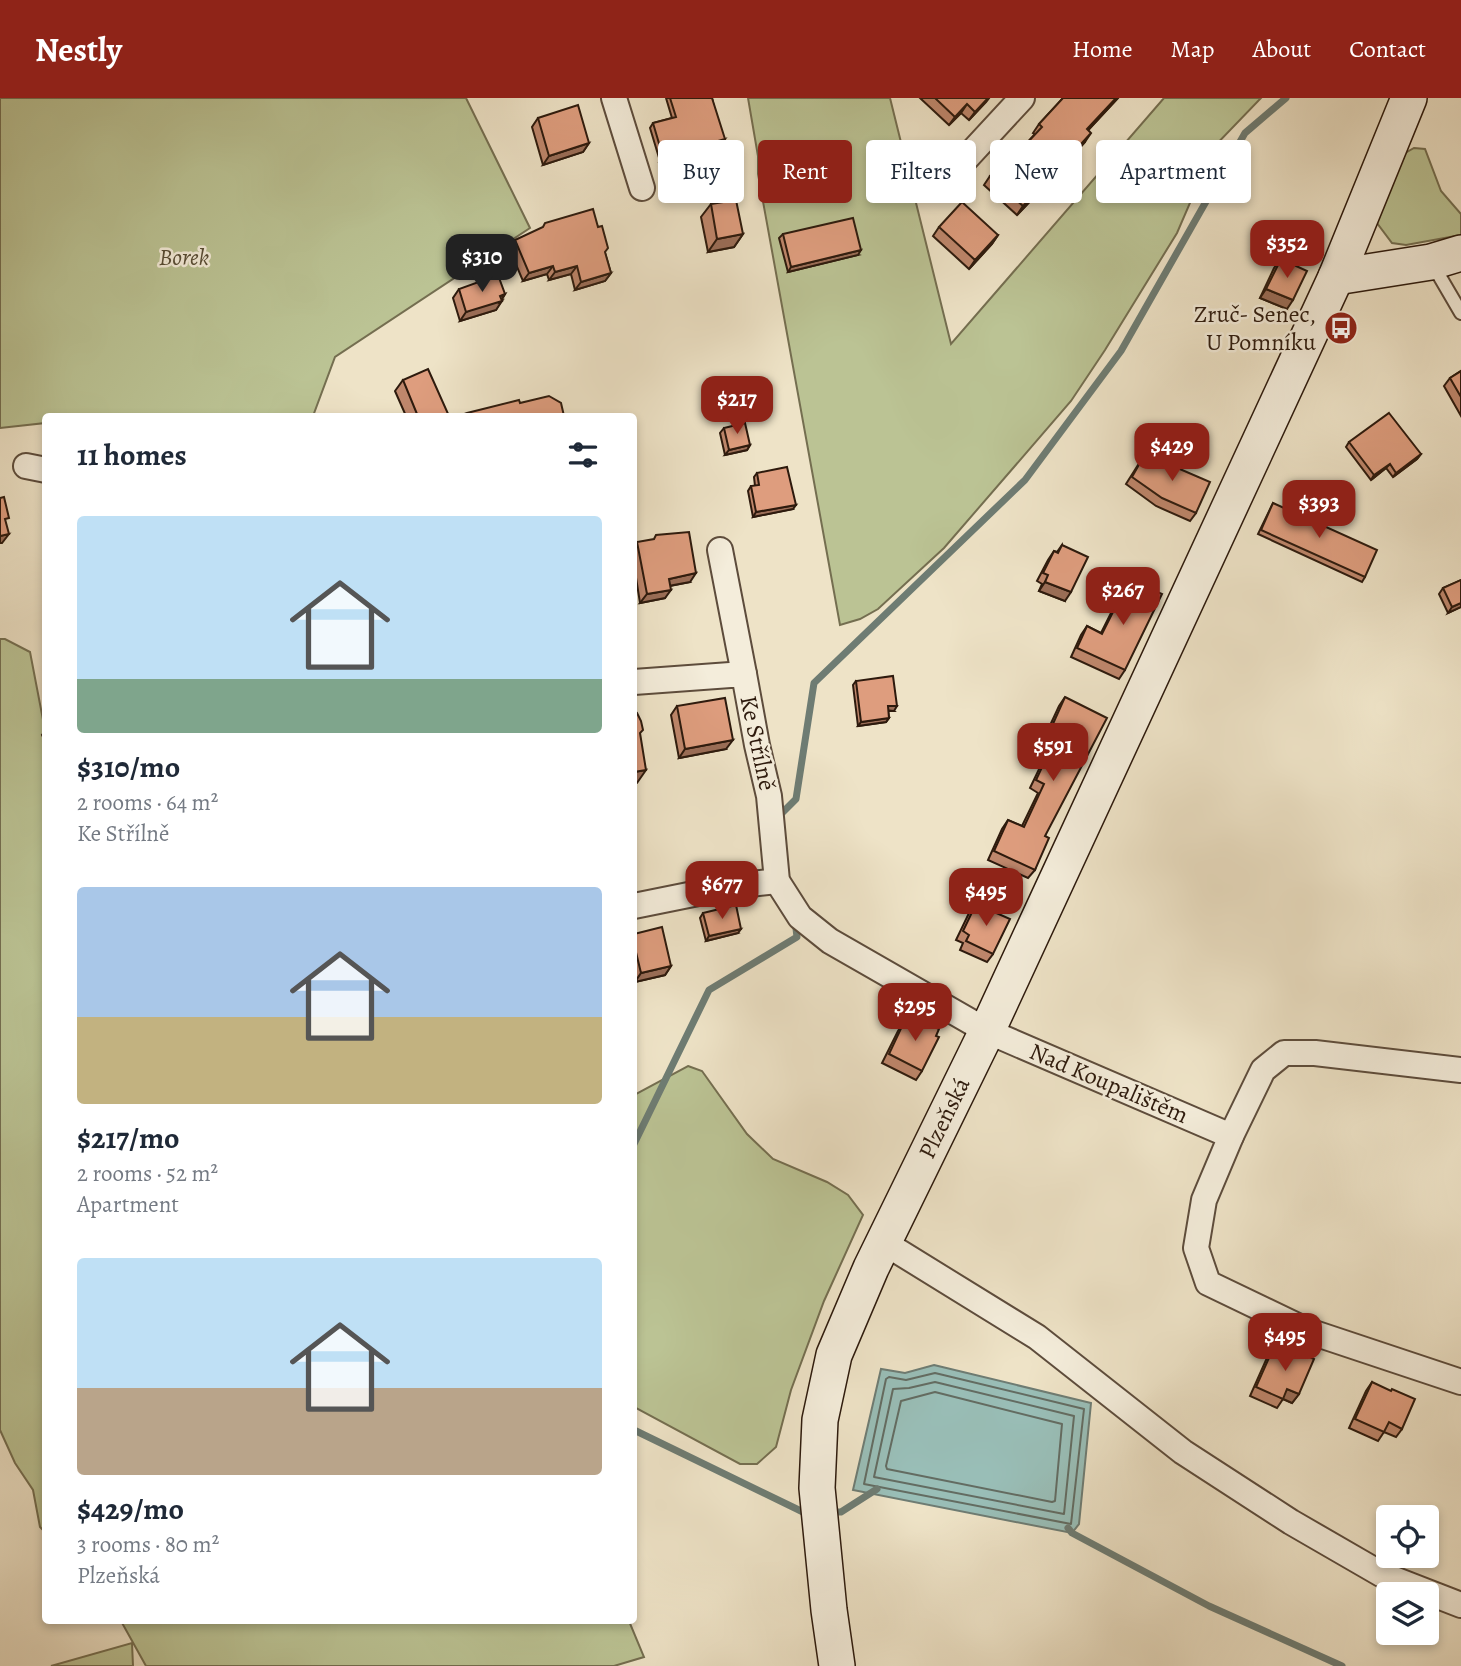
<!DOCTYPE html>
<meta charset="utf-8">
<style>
:root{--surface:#fff;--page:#f6f6f7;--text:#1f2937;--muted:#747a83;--accent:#8f2418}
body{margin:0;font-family:Alegreya,serif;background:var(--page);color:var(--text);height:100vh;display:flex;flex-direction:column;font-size:26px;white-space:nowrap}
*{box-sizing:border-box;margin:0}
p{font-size:23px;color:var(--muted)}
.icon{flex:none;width:38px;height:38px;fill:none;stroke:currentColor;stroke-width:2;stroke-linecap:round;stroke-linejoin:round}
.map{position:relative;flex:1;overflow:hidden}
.details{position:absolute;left:42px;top:315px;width:595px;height:1211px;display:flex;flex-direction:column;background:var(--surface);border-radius:7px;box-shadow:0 4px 10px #0003}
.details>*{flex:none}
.top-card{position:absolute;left:658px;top:42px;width:665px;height:63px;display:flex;gap:14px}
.tools{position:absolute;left:1376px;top:1407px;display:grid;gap:14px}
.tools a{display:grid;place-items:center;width:63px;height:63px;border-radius:7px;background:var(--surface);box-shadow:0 4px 10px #0003;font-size:35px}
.price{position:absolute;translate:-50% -60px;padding:0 16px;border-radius:14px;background:var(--accent);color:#fff;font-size:23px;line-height:46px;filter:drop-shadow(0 2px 4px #0008)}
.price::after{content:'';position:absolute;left:50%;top:42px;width:21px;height:16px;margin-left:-10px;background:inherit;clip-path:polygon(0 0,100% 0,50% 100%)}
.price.on{background:#222;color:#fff}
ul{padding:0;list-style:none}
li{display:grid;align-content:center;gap:14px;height:371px;padding:0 35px}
li span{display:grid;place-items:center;height:217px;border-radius:7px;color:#555}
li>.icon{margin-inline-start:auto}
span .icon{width:126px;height:126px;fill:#fffc;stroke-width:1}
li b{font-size:30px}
h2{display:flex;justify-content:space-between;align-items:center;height:84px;padding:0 35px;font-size:30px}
.chip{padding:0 24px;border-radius:7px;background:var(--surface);box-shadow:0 4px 10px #0003;font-size:24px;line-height:63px}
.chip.on{background:var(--accent);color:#fff}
header{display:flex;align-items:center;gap:42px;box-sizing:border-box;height:98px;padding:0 35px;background:var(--accent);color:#fff}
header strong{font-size:33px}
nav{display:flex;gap:38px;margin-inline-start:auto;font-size:24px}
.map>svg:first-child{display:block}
</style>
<header>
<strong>Nestly</strong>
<nav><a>Home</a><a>Map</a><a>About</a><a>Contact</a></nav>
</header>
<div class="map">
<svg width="1461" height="1568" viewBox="0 0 1461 1568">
<rect width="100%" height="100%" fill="#eee3c7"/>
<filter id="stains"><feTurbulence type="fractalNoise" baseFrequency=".00286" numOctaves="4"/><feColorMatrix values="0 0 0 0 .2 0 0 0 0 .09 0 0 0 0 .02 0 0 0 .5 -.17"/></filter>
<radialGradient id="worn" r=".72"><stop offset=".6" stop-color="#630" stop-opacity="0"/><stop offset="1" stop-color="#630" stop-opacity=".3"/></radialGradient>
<!-- green -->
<g fill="#bbc394" stroke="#746e50" stroke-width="2">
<path d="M0,0H466L530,130L335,259L313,318H46L45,325L0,330Z"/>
<path d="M748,0H890L951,246L1164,0H1261L1207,56L1193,98L1177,135L1105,252L1071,303L944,450L878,511L860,521L840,527L758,76V58Z"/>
<path d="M1414,50L1425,51L1441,93L1461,116V137L1406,147L1392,145L1377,125L1400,58Z"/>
<path d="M0,541H5L30,554L45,632V1434L40,1429L33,1392L15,1365L0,1332Z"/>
<path d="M688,968L702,973L747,1036L773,1061L827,1084L848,1097L863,1117L824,1203L791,1292L776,1349L757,1366H740L634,1309V997Z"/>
<path d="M121,1523H629L644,1559L614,1568H146Z"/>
<path d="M132,1545L133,1568H51Z"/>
</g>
<!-- water -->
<path fill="#99beb7" stroke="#6e7c73" stroke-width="2" d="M934,1267L1091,1305L1079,1426L1072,1435L853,1392L881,1271L905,1275Z"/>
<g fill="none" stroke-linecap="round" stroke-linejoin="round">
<!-- shore -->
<g stroke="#636c62" stroke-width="2">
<path d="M935,1275L1084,1311L1071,1426L864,1386L886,1281L889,1279L906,1282Z"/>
<path d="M935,1284L1074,1318L1064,1416L874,1379L893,1291L909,1290Z"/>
<path d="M935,1294L1062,1326L1055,1403L1052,1404L887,1371L886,1368L901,1303Z"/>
</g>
<!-- stream -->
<g stroke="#6e7c73" stroke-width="7">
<path d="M779,720V718L796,701L814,585L1025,382L1121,253L1245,35L1286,0"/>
<path d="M634,1046L709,892L797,839L795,822"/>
<path d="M634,1332L803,1414H810"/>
<path d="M829,1414H841L877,1391"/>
<path d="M1068,1430L1072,1435L1209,1508L1342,1568"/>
</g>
<defs>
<path id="lane" d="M1433,167L1461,215"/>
<g id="street">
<path d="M614,0L642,90"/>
<path d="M929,87L961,66L1022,0"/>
<path d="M26,368L46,372"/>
<path d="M720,452L744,576"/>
<path d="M634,584L744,576L757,647L769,698L777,783L800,819L830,843L987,933L1231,1038"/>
<path d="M634,808L733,788L777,783"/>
<path d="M1461,972L1315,955H1284L1263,972L1231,1038L1204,1102L1196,1150L1208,1185L1308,1233L1461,1284"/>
<path d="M883,1144L1037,1239L1183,1354L1291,1424L1381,1476L1461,1507"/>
</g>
<g id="secondary">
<path d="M1336,179L1431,164L1461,155"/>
<path d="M837,1568L829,1512L817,1390L820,1322L834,1257L871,1170L987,933L1336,179L1409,0"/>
</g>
</defs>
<!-- lane casing -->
<use href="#lane" stroke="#5d4c3c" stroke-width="16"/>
<!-- street casing -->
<use href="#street" stroke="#5d4c3c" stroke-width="28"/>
<!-- secondary casing -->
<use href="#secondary" stroke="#2d1a0d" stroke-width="38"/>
<!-- lane -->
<use href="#lane" stroke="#f4eddb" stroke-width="12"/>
<!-- street -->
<use href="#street" stroke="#f4eddb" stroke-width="24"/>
<!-- secondary -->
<use href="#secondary" stroke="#f4eddb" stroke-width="35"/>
</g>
<!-- wall -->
<g fill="#bf876c" stroke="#2d1a0d" stroke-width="2">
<path d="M666,0H712L722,45L660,63L650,30L653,25L672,20Z"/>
<path d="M920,0H989L969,22L961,15L949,27Z"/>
<path d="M1063,0H1118L1088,32L1085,44L1066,65L1058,58L1036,82L1042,88L1036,97L1017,117L984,87L990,78L1013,60L1035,36L1033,35L1039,26Z"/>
<path d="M538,20L589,45L583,54L543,67L532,29Z"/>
<path d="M711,106L743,136L734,149L708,154L701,119Z"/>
<path d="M939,129L998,137L992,146L969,171L933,138Z"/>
<path d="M783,136L858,157L788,174L779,140Z"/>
<path d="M515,142L605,155L611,175L605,183L575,192L571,176L549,182L547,176L523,183L509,150Z"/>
<path d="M1281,161L1287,211L1260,200L1274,170Z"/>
<path d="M459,191L505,196L496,212L460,223L453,200Z"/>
<path d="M1461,273V318L1444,288L1450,280Z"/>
<path d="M403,282L449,318H406L395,293Z"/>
<path d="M724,330L750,347L747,352L725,357L720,335Z"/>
<path d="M1349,344L1421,356L1417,361L1393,379L1386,370L1371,382L1346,349Z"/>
<path d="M1145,356L1196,415L1190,423L1156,408L1126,386Z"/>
<path d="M757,375L793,411L753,419L748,393L751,388H755L754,379Z"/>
<path d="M1273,405L1365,479L1362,484L1258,436Z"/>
<path d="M637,444L690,484L670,488L665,500L640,505L634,467V449Z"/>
<path d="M1062,447L1065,503L1039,493L1042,486L1037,483L1048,462L1054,453L1057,454Z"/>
<path d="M1129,482L1125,572L1119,581L1071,559L1081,537L1087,528L1101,535L1123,491Z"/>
<path d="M1461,482V509L1448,515L1439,496L1443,490Z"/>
<path d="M856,583L894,613H888L889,620L886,624L858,628L853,587Z"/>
<path d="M1065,599L1045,738L1035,772L1028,780L988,762L1002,731L1008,722L1022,728L1038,695L1030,690L1054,640L1046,636L1059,608Z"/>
<path d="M677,608L726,651L679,660L671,617Z"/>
<path d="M46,632V645L42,637Z"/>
<path d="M976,806L993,856L987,864L960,852L963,845L956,842L969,815Z"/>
<path d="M703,815L738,835L706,843L700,820Z"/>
<path d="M634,836L671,868L665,877L635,884L634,879Z"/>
<path d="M914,919L922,973L916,982L882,965L898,933L904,924L909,926Z"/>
<path d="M1282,1252L1293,1257L1296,1253L1299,1296L1292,1305L1283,1301L1277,1310L1250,1298L1266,1262L1272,1253L1279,1256Z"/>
<path d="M1372,1284L1402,1331L1396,1339L1384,1334L1378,1343L1349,1330L1366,1293Z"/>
</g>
<!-- shaded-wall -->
<g fill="#9b6e58" stroke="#2d1a0d" stroke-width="2">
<path d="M988,0H989L986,4L969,22L975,14Z"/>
<path d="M1116,0H1118L1081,40L1087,31Z"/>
<path d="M967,6L961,15L949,27L955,19Z"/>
<path d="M1091,35L1085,44L1066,65L1072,56Z"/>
<path d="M725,41L722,45L660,63L663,59Z"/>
<path d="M589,45L583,54L543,67L549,58Z"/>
<path d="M1065,49L1058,58L1028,89L1035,80Z"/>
<path d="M1042,88L1036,97L1017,117L1023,108Z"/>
<path d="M743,136L734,149L708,154L717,141Z"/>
<path d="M998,137L992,146L969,171L975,162Z"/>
<path d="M861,152L858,157L788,174L791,169Z"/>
<path d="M553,168L547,176L523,183L529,175Z"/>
<path d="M577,168L571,176L549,182L555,174Z"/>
<path d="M611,175L605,183L575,192L581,184Z"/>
<path d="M1266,191L1293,202L1287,211L1260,200Z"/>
<path d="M505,196L500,204L502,203L496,212L460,223L466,214Z"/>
<path d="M750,347L747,352L725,357L729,352Z"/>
<path d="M1421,356L1417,361L1393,379L1396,375Z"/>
<path d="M1390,366L1386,370L1371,382L1374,377Z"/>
<path d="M796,407L793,411L753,419L756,414Z"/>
<path d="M9,436L2,445H0V438Z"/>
<path d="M696,475L690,484L663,489L669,481Z"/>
<path d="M1045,484L1071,494L1065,503L1039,493Z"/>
<path d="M671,492L665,500L640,505L647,496Z"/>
<path d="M1461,505V509L1448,515L1452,509Z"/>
<path d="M888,608H897L894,613L884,612Z"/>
<path d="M889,620L886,624L858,628L861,624Z"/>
<path d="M733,642L726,651L679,660L685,651Z"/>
<path d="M646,672L637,685L634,686V674Z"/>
<path d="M741,831L738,835L706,843L709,838Z"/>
<path d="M671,868L665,877L635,884L641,875Z"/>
<path d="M1287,1291L1299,1296L1292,1305L1281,1300Z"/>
</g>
<!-- building -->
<g fill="#de9d7e" stroke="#2d1a0d" stroke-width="2">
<path d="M670,0H712L725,41L663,59L653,25L676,19Z"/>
<path d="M935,0H988L975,14L967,6L955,19Z"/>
<path d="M1063,0H1116L1087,31L1091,35L1072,56L1065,49L1035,80L1042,88L1023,108L990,78L1009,58L1013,60L1042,29L1039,26Z"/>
<path d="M578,7L589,45L549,58L538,20Z"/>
<path d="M736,102L743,136L717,141L711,106Z"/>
<path d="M962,104L998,137L975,162L939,129Z"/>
<path d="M593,111L598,129L602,128L608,150L605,154L611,175L581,184L577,168L555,174L553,168L529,175L515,142L543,129L545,125Z"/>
<path d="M853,120L861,152L791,169L783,136Z"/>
<path d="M1281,161L1307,173L1293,202L1266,191Z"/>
<path d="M498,177L505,196L500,198L502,203L466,214L459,191Z"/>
<path d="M428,271L449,318H411L417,316L403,282Z"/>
<path d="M1461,273V299L1450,280Z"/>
<path d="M549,298L561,305L564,318H459L467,315L519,302L520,305Z"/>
<path d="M1389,315L1421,356L1396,375L1390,366L1374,377L1349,344Z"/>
<path d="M745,325L750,347L729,352L724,330Z"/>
<path d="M1145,356L1210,384L1196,415L1162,400L1132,379Z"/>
<path d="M787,369L796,407L756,414L751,388L759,387L757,375Z"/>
<path d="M4,399L9,420L5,421L9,436L0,438V400Z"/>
<path d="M1273,405L1377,452L1365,479L1261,432Z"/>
<path d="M689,434L696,475L669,481L671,492L647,496L637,444L654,441L656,437Z"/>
<path d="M1062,447L1088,459L1071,494L1045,484L1048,477L1043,475L1054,453L1058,455Z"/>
<path d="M1129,482L1162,496L1125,572L1077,550L1087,528L1102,536Z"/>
<path d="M1461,482V505L1452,509L1443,490Z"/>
<path d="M893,578L897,608H888L889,620L861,624L856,583Z"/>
<path d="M1065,599L1107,620L1045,738L1049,740L1035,772L994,753L1008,722L1024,729L1044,686L1036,682L1060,631L1052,628Z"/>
<path d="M725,600L733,642L685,651L677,608Z"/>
<path d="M637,615L641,623L643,632L640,635L646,672L634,674V616Z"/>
<path d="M976,806L1010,821L993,856L966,843L969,837L963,833Z"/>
<path d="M736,807L741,831L709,838L703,815Z"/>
<path d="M662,829L671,868L641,875L634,846V836Z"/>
<path d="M914,919L939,931L936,938L939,939L922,973L889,956L904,924L910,926Z"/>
<path d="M1282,1252L1294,1257L1296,1253L1314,1261L1299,1296L1287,1291L1283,1301L1256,1289L1272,1253L1280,1257Z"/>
<path d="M1372,1284L1391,1293L1392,1291L1415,1301L1402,1331L1389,1324L1384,1334L1355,1321Z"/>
</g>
<!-- icons -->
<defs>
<symbol id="bus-disc" viewBox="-11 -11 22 22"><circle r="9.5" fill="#8f2418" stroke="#f4eddb"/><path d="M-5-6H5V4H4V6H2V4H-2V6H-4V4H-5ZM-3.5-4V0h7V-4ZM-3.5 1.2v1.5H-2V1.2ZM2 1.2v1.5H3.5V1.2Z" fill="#fff"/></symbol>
</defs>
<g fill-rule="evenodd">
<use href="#bus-disc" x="1322" y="211" width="38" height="38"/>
</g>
<g text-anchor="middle" stroke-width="5" stroke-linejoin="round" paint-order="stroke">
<!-- park labels -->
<g font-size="24" font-style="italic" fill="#584d36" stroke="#f4eddb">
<text x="184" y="167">Borek</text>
</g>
<!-- poi labels -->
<g font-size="24" fill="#2d1a0d" stroke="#f4eddb" text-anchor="end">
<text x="1316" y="224">Zruč- Senec,<tspan x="1316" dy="28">U Pomníku</tspan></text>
</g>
<!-- street labels -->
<g font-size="24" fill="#2d1a0d" stroke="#f4eddb">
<text transform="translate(758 645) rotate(78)" y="8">Ke Střílně</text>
<text transform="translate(1109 985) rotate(23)" y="8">Nad Koupalištěm</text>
<text transform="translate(944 1020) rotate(-64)" y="8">Plzeňská</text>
</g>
</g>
<rect width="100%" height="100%" filter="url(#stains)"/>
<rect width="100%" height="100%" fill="url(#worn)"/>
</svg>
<div class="tools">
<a><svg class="icon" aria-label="locate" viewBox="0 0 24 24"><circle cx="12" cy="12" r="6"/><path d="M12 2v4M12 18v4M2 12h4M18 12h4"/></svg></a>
<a><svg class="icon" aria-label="layers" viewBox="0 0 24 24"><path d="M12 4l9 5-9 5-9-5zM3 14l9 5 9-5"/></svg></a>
</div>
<b class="price" style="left:1287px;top:182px">$352</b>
<b class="price on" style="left:482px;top:196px">$310</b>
<b class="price" style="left:737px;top:338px">$217</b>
<b class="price" style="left:1172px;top:385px">$429</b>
<b class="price" style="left:1319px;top:442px">$393</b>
<b class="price" style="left:1123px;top:529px">$267</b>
<b class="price" style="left:1053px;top:685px">$591</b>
<b class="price" style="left:722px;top:823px">$677</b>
<b class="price" style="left:986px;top:830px">$495</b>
<b class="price" style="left:915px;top:945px">$295</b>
<b class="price" style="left:1285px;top:1275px">$495</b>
<div class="top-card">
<a class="chip">Buy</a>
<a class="chip on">Rent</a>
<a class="chip">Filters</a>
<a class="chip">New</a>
<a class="chip">Apartment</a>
</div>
<section class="details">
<h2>11 homes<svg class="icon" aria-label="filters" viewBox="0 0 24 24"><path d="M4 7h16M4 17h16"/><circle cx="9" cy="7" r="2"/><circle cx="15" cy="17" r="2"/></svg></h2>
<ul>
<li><span style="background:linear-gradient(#bfe0f5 75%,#7fa58c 0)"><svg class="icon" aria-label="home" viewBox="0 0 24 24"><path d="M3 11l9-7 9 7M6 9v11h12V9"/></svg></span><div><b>$310/mo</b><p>2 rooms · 64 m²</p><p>Ke Střílně</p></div></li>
<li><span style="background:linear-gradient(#a9c7e8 60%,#c2b280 0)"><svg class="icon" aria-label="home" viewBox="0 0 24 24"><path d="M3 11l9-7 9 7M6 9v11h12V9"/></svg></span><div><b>$217/mo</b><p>2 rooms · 52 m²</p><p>Apartment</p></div></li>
<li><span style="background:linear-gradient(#bfe0f5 60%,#b9a48a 0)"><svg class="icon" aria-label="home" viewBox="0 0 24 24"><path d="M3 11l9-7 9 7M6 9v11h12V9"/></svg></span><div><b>$429/mo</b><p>3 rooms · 80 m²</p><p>Plzeňská</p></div></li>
</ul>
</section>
</div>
